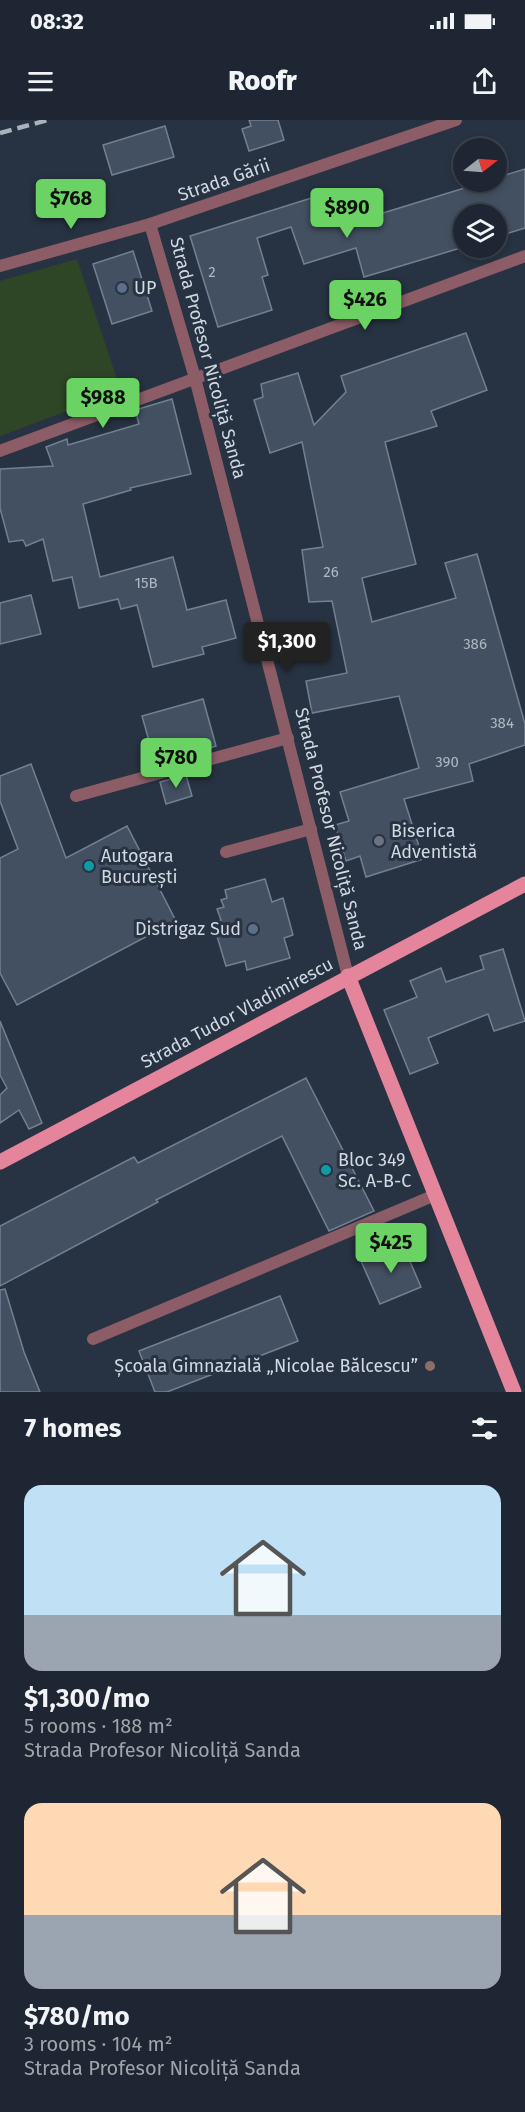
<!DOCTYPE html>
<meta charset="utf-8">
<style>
:root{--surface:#1d2632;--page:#252e3a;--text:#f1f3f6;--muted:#a0a5ac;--line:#3b434d;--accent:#6bd363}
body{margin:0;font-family:"Fira Sans",sans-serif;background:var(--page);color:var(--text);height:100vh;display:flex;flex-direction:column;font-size:22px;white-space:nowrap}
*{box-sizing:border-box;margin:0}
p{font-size:20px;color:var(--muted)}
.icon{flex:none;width:33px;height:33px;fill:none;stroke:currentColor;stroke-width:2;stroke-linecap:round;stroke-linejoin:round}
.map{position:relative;height:1272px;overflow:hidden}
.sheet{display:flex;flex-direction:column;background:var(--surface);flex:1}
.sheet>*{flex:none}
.needle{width:39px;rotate:73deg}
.fabs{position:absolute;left:453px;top:18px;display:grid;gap:12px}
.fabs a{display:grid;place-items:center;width:54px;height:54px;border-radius:50%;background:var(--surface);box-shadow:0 3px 9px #0003,0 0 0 2px var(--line);font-size:30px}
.price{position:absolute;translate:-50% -51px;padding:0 14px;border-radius:6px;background:var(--accent);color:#111;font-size:20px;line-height:39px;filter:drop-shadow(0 2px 3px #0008)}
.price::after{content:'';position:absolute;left:50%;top:36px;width:18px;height:14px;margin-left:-9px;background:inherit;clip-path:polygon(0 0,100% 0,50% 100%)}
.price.selected{background:#222;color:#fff}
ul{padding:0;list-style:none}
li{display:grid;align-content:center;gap:12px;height:318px;padding:0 24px}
li span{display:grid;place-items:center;height:186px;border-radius:18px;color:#555}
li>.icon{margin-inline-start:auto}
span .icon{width:108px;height:108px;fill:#fffc;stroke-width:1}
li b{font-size:26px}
h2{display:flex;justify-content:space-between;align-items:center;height:72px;padding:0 24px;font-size:26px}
.status{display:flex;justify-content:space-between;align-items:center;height:42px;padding:0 30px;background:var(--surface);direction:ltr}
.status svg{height:16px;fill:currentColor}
header{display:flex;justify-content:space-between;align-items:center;height:78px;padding:0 24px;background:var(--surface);font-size:27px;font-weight:800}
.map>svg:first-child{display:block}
</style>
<div class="status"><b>08:32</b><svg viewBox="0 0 49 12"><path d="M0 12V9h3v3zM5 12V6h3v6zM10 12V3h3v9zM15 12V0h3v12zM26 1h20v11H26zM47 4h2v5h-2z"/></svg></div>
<header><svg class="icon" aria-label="menu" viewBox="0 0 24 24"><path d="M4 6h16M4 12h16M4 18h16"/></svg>Roofr<svg class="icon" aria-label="share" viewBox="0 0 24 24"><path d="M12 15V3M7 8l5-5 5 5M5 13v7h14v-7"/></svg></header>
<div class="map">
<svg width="525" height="1272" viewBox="0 0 525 1272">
<rect width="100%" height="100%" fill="#273342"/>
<!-- green -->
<path fill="#2e4526" d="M77,139L121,271L0,316V161Z"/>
<!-- building -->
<g fill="#435061" stroke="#728092" stroke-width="1.5">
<path d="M249,0H278L284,20L249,31L242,9L251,6Z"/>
<path d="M165,6L174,37L112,55L103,25Z"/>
<path d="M525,49V108L496,117V94H464V127L364,157L356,128L304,144L291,107L257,118L268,155L262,157L272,190L218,207L190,116L337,70L347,104L484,62H496V58Z"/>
<path d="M133,131L152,191L112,204L93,144Z"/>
<path d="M466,213L487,270L431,291L437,306L385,322L416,444L362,458L372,502L456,478L445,443L477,434L525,604V625L469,644L473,661L404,679L423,739L366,757L360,736L346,741L335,705L349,701L340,672L419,648L399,576L312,593L306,561L347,553L332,481L309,482L302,430L323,427L302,322L270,333L254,280L263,277L261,264L298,253L314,305L346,272L341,256Z"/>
<path d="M172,279L191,354L130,368L131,370L83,384L100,457L173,437L187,490L226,480L236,518L202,527L204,534L153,547L137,485L121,489L118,479L79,488L72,457L53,461L43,419L26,426L23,420L9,422L0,388V349L53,346L46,327L67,319L68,325L139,304L135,290Z"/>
<path d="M31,475L41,514L0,524V483Z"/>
<path d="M203,579L216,626L156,646L142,596Z"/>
<path d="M31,644L66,738L127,706L176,801L17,885L0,853V738L18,729L0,681V656Z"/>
<path d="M186,655L192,676L166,684L160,662Z"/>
<path d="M265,759L272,782L283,778L293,815L284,818L290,838L247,850L245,841L226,846L213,803L221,800L217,789L224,787L221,780L227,778L225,770Z"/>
<path d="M503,829L525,901L494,911L488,894L428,918L438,943L410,954L384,890L417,877L410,861L441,848L446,862L484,849L480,836Z"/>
<path d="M0,901L42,1003L29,1009L19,990L0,1003V975L7,968L0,955Z"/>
<path d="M306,958L374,1091L329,1111L282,1016L156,1080L158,1082L0,1166V1106L134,1037L138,1043Z"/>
<path d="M402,1123L421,1167L380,1184L361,1141Z"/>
<path d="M5,1169L24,1232L40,1272H0V1170Z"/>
<path d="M280,1176L298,1221L167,1272H155L139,1231Z"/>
</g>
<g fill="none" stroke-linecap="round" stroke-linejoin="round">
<!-- service -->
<g stroke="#8d5d67" stroke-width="12">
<path d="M76,676L288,618"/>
<path d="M226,732L311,709"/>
<path d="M93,1219L435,1075"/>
</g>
<!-- minor -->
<g stroke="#8d5d67" stroke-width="12">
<path d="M150,104L195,258L348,856"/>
<path d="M0,331L525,136"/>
</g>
<!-- tertiary -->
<path stroke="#8d5d67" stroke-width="12" d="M0,146L150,104L456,0"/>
<!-- primary -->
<g stroke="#e5859b" stroke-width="15">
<path d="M348,856L514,1272"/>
<path d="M0,1042L525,764"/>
</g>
<!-- rail -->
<path stroke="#a9b2bd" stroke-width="4.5" stroke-dasharray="12 6" stroke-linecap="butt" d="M0,13L48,0"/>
</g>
<!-- markers -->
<g fill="#5c6f8a" stroke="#273342" stroke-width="2">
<circle cx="122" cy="168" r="6"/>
<circle cx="253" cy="809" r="6"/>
</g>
<circle fill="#6b7280" stroke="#273342" stroke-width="2" cx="379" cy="721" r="6"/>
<g fill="#0f9aa8" stroke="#273342" stroke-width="2">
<circle cx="89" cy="746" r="6"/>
<circle cx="326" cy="1050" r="6"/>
</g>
<circle fill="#8d6e63" stroke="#273342" stroke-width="2" cx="430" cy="1246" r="6"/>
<g text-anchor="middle" stroke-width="6" stroke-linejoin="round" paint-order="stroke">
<!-- number labels -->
<g font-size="15" fill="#aeb7c2">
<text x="212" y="157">2</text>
<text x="331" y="457">26</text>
<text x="146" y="468">15B</text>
<text x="475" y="529">386</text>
<text x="502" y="608">384</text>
<text x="447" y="647">390</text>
</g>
<!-- street labels -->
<g font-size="18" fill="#d1d9e3" stroke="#273342">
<text transform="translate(224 60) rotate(-19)" y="6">Strada Gării</text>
<text transform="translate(208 238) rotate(75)" y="6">Strada Profesor Nicoliță Sanda</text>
<text transform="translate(331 709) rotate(76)" y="6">Strada Profesor Nicoliță Sanda</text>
<text transform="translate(237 893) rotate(-28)" y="6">Strada Tudor Vladimirescu</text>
</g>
<!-- poi labels -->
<g font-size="18" fill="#d1d9e3" stroke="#273342" text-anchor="start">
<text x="134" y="174">UP</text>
<text x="391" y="717">Biserica<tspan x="391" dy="21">Adventistă</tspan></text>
<text x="101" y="742">Autogara<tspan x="101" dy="21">București</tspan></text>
<text x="241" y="815" text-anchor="end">Distrigaz Sud</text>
<text x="338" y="1046">Bloc 349<tspan x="338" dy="21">Sc. A-B-C</tspan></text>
<text x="418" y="1252" text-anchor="end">Școala Gimnazială „Nicolae Bălcescu”</text>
</g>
</g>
</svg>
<div class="fabs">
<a><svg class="needle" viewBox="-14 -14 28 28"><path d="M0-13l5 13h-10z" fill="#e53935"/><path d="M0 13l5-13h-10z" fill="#a0a5ac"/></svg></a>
<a><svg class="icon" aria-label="layers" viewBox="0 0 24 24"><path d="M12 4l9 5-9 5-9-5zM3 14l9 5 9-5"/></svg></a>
</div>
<b class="price" style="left:71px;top:110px">$768</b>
<b class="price" style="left:347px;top:119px">$890</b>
<b class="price" style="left:365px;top:211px">$426</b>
<b class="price" style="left:103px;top:309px">$988</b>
<b class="price selected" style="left:287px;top:553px">$1,300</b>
<b class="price" style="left:176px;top:669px">$780</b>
<b class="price" style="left:391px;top:1154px">$425</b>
</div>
<section class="sheet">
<h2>7 homes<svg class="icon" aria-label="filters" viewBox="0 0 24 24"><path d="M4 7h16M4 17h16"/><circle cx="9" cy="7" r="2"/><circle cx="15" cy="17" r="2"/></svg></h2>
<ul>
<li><span style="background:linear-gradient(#bfe0f5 70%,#9aa5b1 0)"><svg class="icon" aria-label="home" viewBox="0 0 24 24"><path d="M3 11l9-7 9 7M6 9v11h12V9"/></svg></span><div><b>$1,300/mo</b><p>5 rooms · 188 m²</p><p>Strada Profesor Nicoliță Sanda</p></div></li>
<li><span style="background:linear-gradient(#ffd9b3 60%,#9aa5b1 0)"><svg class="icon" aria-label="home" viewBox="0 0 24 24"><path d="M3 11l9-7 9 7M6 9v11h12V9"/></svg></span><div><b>$780/mo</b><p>3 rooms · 104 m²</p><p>Strada Profesor Nicoliță Sanda</p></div></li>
</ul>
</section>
